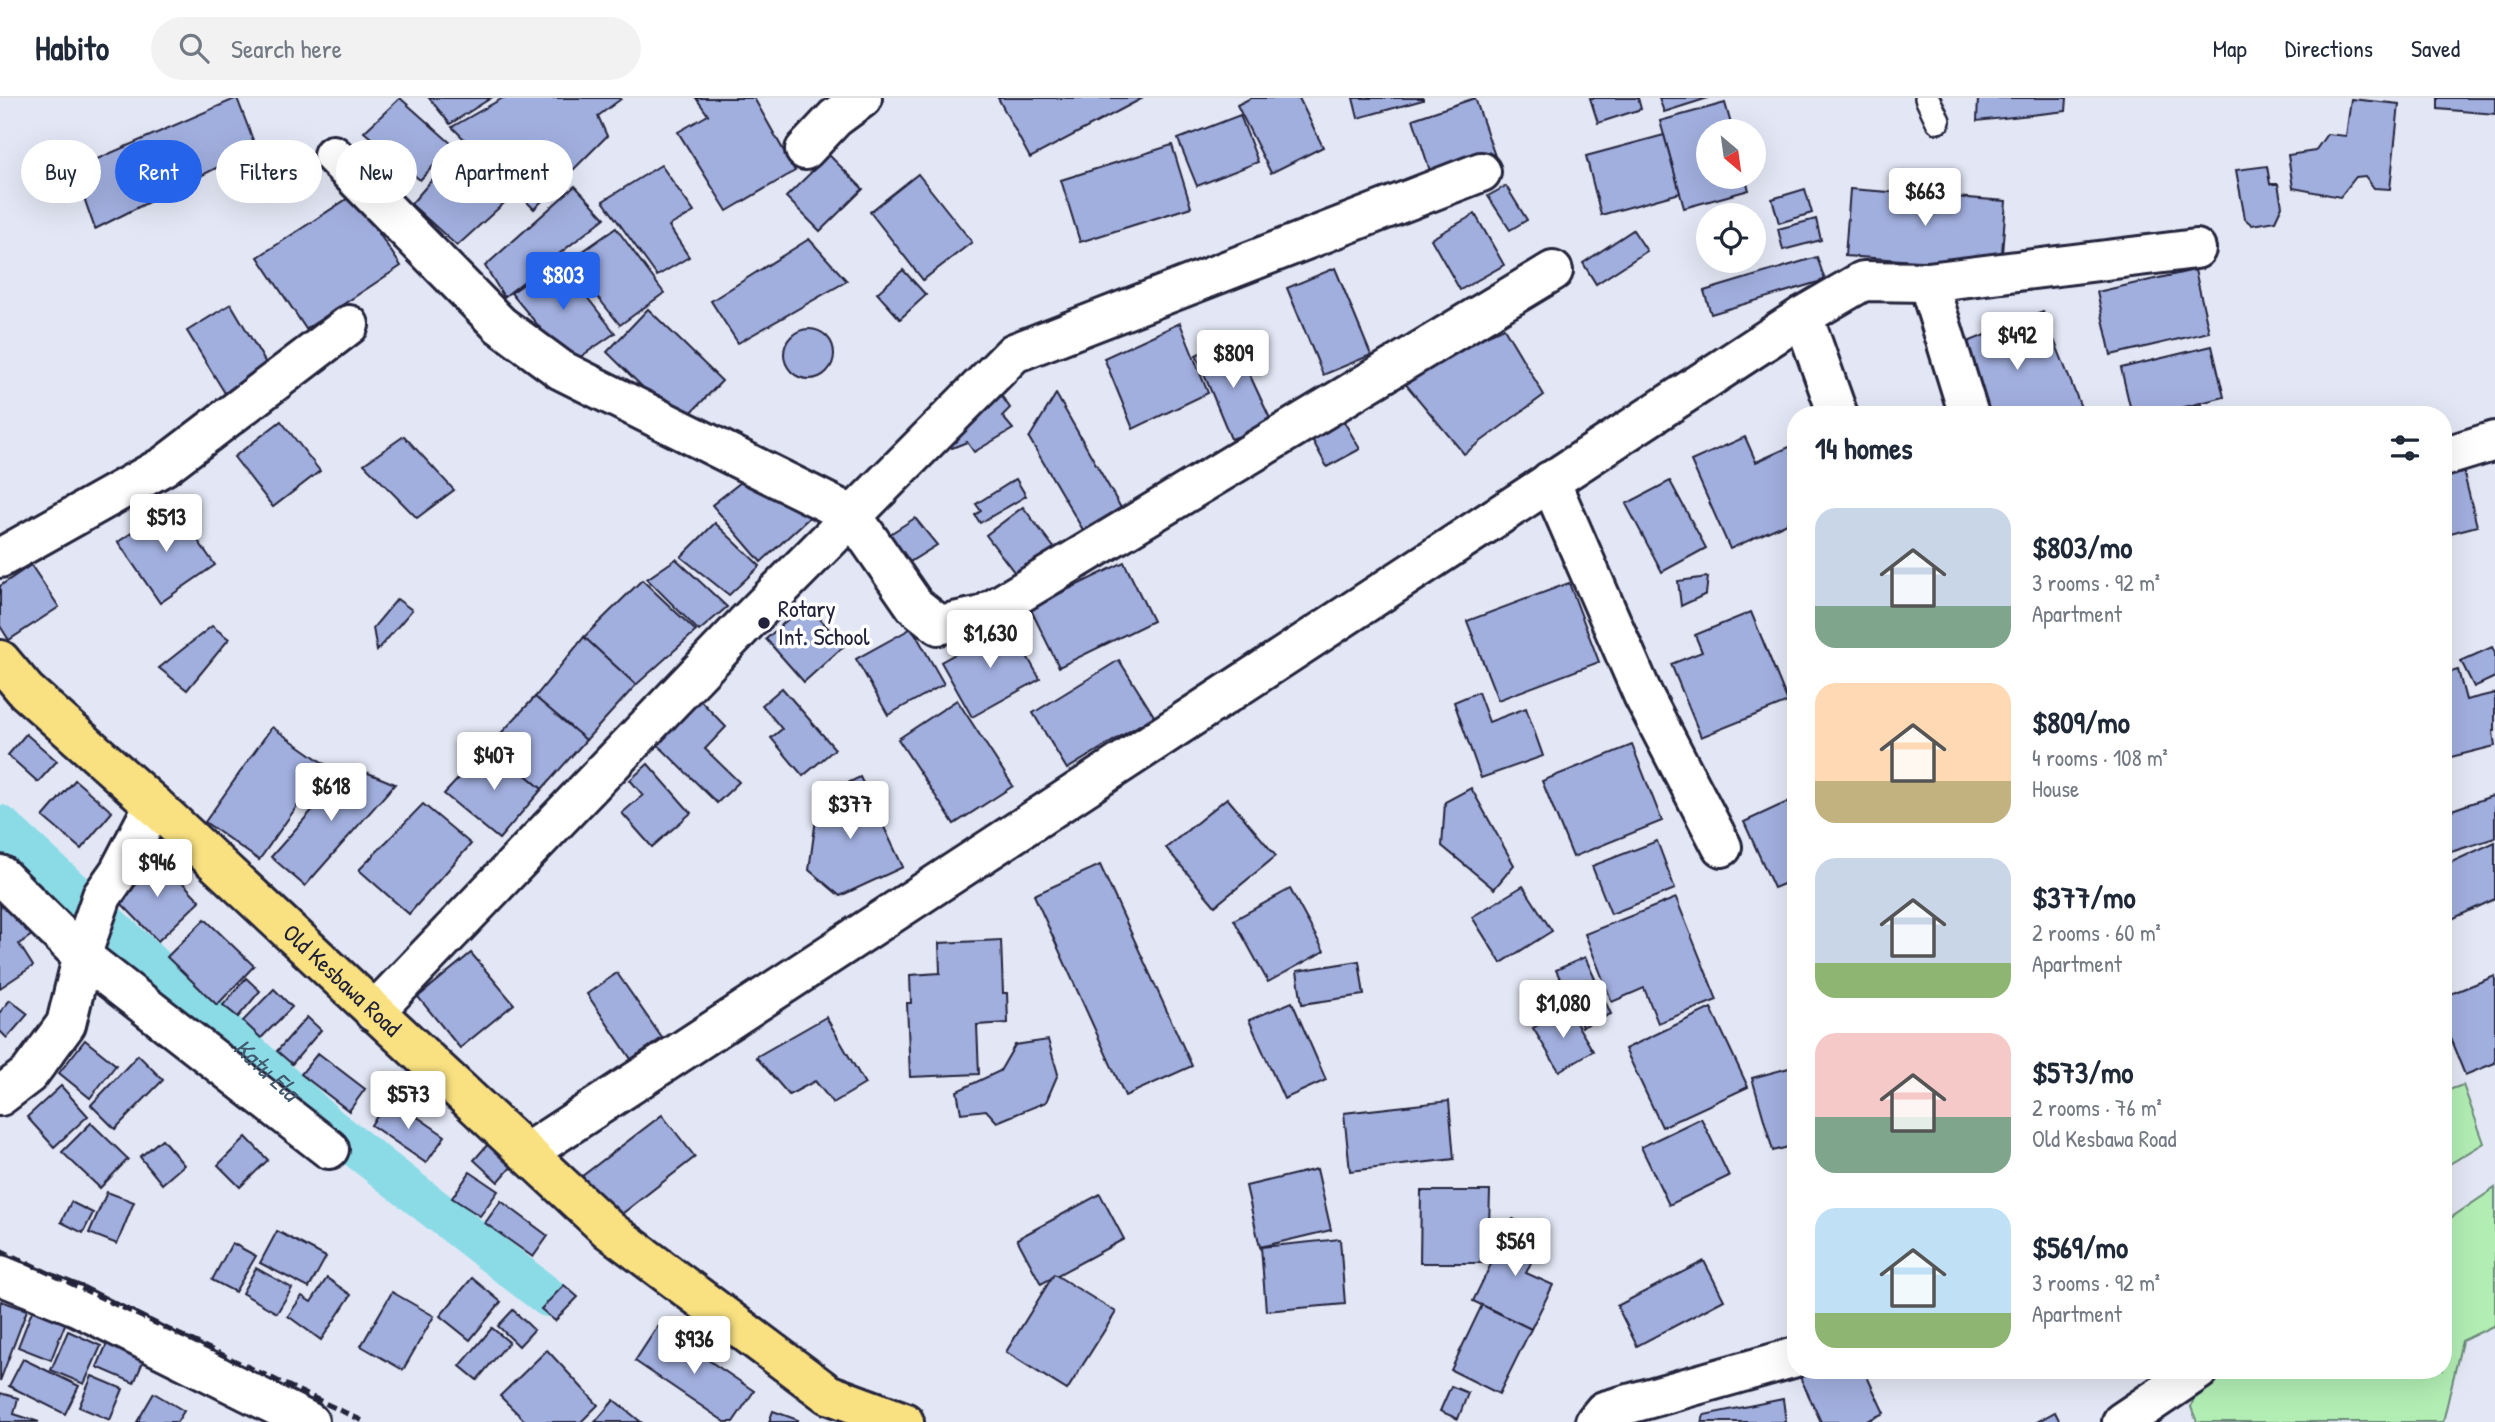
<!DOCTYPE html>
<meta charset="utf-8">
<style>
:root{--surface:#fff;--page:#f2f2f3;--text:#1f2937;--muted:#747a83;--line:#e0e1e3;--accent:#2563eb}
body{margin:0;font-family:"Patrick Hand",sans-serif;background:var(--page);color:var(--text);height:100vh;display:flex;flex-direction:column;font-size:26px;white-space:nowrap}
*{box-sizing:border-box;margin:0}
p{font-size:23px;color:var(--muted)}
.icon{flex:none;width:38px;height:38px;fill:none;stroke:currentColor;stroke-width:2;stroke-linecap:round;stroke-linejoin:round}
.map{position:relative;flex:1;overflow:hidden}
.sheet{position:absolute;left:1787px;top:308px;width:665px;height:973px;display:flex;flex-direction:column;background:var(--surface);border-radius:28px;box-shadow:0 7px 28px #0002}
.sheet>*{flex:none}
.guide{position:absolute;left:21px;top:42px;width:665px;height:63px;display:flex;gap:14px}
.needle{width:46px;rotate:151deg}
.tools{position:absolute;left:1696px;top:21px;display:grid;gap:14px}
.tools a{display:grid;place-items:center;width:70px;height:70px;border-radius:50%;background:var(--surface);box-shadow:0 7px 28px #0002;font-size:35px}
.price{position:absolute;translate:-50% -60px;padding:0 16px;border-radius:7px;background:#fff;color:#222;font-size:23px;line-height:46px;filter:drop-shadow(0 2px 4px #0008)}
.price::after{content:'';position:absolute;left:50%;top:42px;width:21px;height:16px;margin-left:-10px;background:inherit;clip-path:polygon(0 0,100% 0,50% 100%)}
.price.selected{background:var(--accent);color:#fff}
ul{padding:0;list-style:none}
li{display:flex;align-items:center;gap:21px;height:175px;padding:0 28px}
li span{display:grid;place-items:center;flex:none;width:196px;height:140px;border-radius:21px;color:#555}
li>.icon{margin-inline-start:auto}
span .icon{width:84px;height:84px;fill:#fffc;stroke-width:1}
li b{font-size:30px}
h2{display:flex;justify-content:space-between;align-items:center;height:84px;padding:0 28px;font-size:30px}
.tag{padding:0 24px;border-radius:32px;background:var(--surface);box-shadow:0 7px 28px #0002;font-size:24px;line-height:63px}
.tag.selected{background:var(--accent);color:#fff}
header{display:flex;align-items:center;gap:42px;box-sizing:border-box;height:98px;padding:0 35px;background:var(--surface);border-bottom:2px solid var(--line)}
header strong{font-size:33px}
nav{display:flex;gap:38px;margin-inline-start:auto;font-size:24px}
.search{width:490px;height:63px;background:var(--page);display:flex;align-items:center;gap:18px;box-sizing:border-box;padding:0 24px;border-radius:38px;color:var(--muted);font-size:26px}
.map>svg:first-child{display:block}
</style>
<header>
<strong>Habito</strong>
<div class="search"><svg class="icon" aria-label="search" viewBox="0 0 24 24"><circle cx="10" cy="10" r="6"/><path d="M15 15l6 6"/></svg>Search here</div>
<nav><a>Map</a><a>Directions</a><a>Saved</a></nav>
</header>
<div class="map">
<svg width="2495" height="1324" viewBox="0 0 2495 1324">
<rect width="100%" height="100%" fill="#e3e7f5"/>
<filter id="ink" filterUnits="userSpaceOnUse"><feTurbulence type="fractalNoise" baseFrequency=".0143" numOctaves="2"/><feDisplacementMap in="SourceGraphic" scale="14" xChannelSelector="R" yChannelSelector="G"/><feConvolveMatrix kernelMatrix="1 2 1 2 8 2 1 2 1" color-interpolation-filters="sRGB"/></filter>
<g filter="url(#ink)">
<!-- green -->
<g fill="#b2eeb4" stroke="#6a8878" stroke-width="2">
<path d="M2463,987L2484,1045L2443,1070V994Z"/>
<path d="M2495,1090V1227L2462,1243L2443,1324H2197L2191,1309L2197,1289L2222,1272H2443V1125Z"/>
</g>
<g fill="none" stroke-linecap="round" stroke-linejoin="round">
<!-- canal -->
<path stroke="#8bdbe7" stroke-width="40" id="s1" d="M0,727L328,1028L548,1199"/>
</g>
<!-- building -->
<g fill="#a1afdf" stroke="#22223b" stroke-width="2">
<path d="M237,0L256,50L95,131L74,71Z"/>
<path d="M400,0L453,47L420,82L364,34Z"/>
<path d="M429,0H491L450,26Z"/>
<path d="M503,0H620L621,1L598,18L607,38L534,111L452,29Z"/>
<path d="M696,0H754L795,73L727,113L678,34L708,17Z"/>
<path d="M998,0H1143L1030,60Z"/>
<path d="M1251,0H1299L1323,49L1271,75L1237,7Z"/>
<path d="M1353,0H1423V2L1358,20Z"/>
<path d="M1475,0L1496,61L1433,82L1413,21Z"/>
<path d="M1590,0H1638L1641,11L1598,25Z"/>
<path d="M1659,0H1708L1664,14Z"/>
<path d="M1978,0H2067L2066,13L1977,23Z"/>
<path d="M2438,0H2495V16L2438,11Z"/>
<path d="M2351,1L2399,6L2390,91L2374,90L2365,78L2356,79L2340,99L2293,90L2288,57L2315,53L2327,36L2346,38Z"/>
<path d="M1725,5L1733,33H1708V79H1745L1749,92L1684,110L1660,23Z"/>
<path d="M1240,17L1258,64L1197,88L1178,41Z"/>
<path d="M1664,37L1680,95L1601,117L1586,58Z"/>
<path d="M1172,47L1191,109L1080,144L1061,82Z"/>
<path d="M458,52L513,97L457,148L411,106Z"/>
<path d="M829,57L863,91L820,133L786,99Z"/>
<path d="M661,67L694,114L669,128L689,159L657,178L603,103Z"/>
<path d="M2267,68L2270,86H2278L2282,108L2275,123L2252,127L2245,121L2236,72Z"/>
<path d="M918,76L972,144L923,182L870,114Z"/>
<path d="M575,88L605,120L504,199L485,168Z"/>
<path d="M1506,88L1527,122L1510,132L1488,98Z"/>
<path d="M1805,91L1812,115L1779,125L1772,101Z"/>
<path d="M1850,91L2006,103L2001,169L1845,158Z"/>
<path d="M353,97L401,168L306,231L258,159Z"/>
<path d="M1475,116L1504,167L1460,192L1431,141Z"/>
<path d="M1816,121L1821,142L1783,152L1778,131Z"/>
<path d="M616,130L664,195L620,227L569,163Z"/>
<path d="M1633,132L1647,153L1596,186L1583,165Z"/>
<path d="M809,141L847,183L738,245L711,203Z"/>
<path d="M1817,159L1825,182L1711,216L1704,193Z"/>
<path d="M558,162L615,235L570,266L511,195Z"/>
<path d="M1335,170L1371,257L1323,277L1287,190Z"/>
<path d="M903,172L926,197L900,221L877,195Z"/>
<path d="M2195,172L2209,234L2111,257L2097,194Z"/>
<path d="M231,206L274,279L231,305L187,233Z"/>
<path d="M648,211L722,283L680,326L607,254Z"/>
<path d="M2043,214L2084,317H1977L1950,251Z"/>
<path d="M1180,225L1208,295L1133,331L1104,260Z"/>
<path d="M1504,230L1544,297L1464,356L1398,277Z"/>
<circle cx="809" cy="256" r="25"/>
<path d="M1232,239L1273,327L1231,341L1196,257Z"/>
<path d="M2212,248L2224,299L2153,317H2132L2121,270Z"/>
<path d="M1056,296L1121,410L1083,432L1029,340Z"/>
<path d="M1001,297L1010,310L1002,318L1013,331L974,354L967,344L952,350L942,338Z"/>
<path d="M2201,307L2203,317H2162Z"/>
<path d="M1343,322L1360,351L1327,369L1312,341Z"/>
<path d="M281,323L320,373L273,409L234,359Z"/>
<path d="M404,338L454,392L417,420L364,366Z"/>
<path d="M1745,339L1756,364L1796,346V421L1730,451L1691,363Z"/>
<path d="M2463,372L2477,428L2443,437V377Z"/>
<path d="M755,373L811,418L761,464L712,407Z"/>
<path d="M1016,381L1026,398L980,425L975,417L981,413L976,406Z"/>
<path d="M1670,383L1706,450L1662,474L1626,406Z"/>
<path d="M173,407L215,467L160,505L118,444Z"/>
<path d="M1023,409L1055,451L1018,479L986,437Z"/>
<path d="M915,420L937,447L908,465L890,436Z"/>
<path d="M715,425L760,468L729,497L681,459Z"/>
<path d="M676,461L727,509L699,533L647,481Z"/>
<path d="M1124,464L1153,523L1059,569L1030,510Z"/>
<path d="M31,467L59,509L9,542L0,528V488Z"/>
<path d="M1708,479L1706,496L1681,508L1678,483Z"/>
<path d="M642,482L696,533L636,587L584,539Z"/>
<path d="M1569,485L1599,564L1498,602L1467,523Z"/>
<path d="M397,501L412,512L377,553L373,530Z"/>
<path d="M806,505L844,548L804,584L766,541Z"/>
<path d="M1751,514L1788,604L1701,639L1671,566L1702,554L1695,537Z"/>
<path d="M1009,526L1040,581L972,619L941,564Z"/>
<path d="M212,528L229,541L187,592L159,570Z"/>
<path d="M912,530L944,586L888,617L856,561Z"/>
<path d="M584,539L636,587L586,642L535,599Z"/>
<path d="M2492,549L2495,555V579L2474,589L2461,563Z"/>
<path d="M1119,562L1154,618L1067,671L1033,615Z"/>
<path d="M2458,572L2466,602L2495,595V633H2493L2495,648L2443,661V576Z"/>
<path d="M782,590L835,651L803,678L771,640L782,631L762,607Z"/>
<path d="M1478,594L1489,624L1526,610L1543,658L1481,680L1454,604Z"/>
<path d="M535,599L586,642L542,691L490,647Z"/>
<path d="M700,602L726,629L705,651L739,684L717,705L657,646Z"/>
<path d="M957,602L1013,688L954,726L898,641Z"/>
<path d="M272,629L326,667L259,762L205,724Z"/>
<path d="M26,636L57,663L38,684L8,657Z"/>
<path d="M490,647L542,691L499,741L444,696Z"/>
<path d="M1632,647L1662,723L1573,759L1542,683Z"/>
<path d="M648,666L691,715L652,749L622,715L643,697L630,682Z"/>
<path d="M351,668L395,686L305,788L271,759Z"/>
<path d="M860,679L903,769L840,798L809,772L819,699Z"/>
<path d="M75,682L112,714L81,751L43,719Z"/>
<path d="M1471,690L1514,767L1494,791L1442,748L1445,704Z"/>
<path d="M2495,697V740L2451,754L2443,730V715Z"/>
<path d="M1227,700L1276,758L1215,808L1166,750Z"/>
<path d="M1796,700V781L1774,790L1744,724Z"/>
<path d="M423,706L471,746L409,816L359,772Z"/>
<path d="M1657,743L1675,791L1611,816L1592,768Z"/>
<path d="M2495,744V801L2452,821L2443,802V790L2448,787L2443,779L2445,776L2443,768Z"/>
<path d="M157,758L200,803L158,843L115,799Z"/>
<path d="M1100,767L1192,968L1125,998L1034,797Z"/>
<path d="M1523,788L1552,833L1501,865L1472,819Z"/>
<path d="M1290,791L1324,853L1268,884L1234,822Z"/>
<path d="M0,795L36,834L19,846L33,868L0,890Z"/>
<path d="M1676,800L1717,902L1658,925L1644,890L1612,904L1585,836Z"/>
<path d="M205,821L254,868L217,907L167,859Z"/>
<path d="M1001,842L1003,895H1007L1008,925L977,927L979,976L910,979L907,905H911L910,877L940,875L939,845Z"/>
<path d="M471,855L514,906L460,950L418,899Z"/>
<path d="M1585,859L1611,916L1582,929L1556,872Z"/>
<path d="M1359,863L1364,897L1302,906L1297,873Z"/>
<path d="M617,875L662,940L631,961L587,896Z"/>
<path d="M2495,878V965L2465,977L2443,923V899Z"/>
<path d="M246,880L260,893L238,919L223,907Z"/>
<path d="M274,891L292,909L261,940L243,923Z"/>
<path d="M10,902L28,916L7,940L0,933V914Z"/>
<path d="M1292,904L1326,982L1284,1001L1249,922Z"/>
<path d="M1567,910L1593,953L1559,973L1533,930Z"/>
<path d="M1711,910L1748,989L1662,1029L1625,951Z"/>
<path d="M307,919L321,932L292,966L277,953Z"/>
<path d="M826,919L865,986L833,1005L815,983L789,997L756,959Z"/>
<path d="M85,942L116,967L90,1000L59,975Z"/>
<path d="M1048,942L1058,976L1046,1004L997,1024L986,1012L961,1015L957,993L1000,973L1015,947Z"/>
<path d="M318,955L365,991L349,1013L301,976Z"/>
<path d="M138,957L163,982L115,1031L91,1007Z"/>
<path d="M1796,968V1047L1773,1053L1752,980Z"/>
<path d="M61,988L88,1018L54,1049L27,1019Z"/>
<path d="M390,1000L445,1038L426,1065L371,1027Z"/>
<path d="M1449,1003L1454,1061L1350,1073L1344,1015Z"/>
<path d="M662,1017L695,1059L614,1122L581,1079Z"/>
<path d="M1701,1020L1729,1078L1669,1107L1641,1049Z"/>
<path d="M91,1025L128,1061L100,1090L62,1054Z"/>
<path d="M246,1039L268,1062L240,1089L218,1067Z"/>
<path d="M162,1041L184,1067L162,1086L140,1059Z"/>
<path d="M489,1045L513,1067L498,1084L474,1062Z"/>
<path d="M1317,1071L1331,1132L1260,1149L1246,1088Z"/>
<path d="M470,1074L498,1093L480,1118L452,1100Z"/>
<path d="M1421,1093H1490L1488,1165H1420Z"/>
<path d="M107,1094L134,1104L117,1146L89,1135Z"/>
<path d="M1100,1096L1124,1141L1041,1186L1017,1141Z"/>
<path d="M501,1103L548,1138L533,1159L485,1125Z"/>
<path d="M71,1104L93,1115L83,1135L61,1124Z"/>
<path d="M1513,1121L1544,1137L1526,1175L1553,1187L1531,1231L1473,1203Z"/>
<path d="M277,1133L326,1159L309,1190L260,1165Z"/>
<path d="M1340,1141L1345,1206L1266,1213L1261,1149Z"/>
<path d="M232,1145L256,1158L235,1194L212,1182Z"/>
<path d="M1704,1163L1724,1202L1637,1248L1617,1208Z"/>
<path d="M256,1170L292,1190L277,1215L242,1195Z"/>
<path d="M1054,1176L1116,1214L1067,1292L1006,1254Z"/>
<path d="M327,1180L351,1197L321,1242L288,1218L302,1198L311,1204Z"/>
<path d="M472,1180L501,1204L470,1242L440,1218Z"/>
<path d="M564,1187L578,1199L555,1223L541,1211Z"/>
<path d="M392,1194L434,1218L403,1272L361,1248Z"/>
<path d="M1,1203L27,1212L0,1283V1207Z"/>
<path d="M36,1203L69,1216L51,1262L18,1249Z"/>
<path d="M1482,1207L1531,1231L1499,1296L1451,1272Z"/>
<path d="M513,1212L534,1232L519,1248L498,1228Z"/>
<path d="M658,1228L754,1293L733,1324H725L635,1263Z"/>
<path d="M492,1230L509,1244L477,1282L460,1268Z"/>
<path d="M68,1233L101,1248L84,1286L51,1272Z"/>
<path d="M111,1236L148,1252L134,1285L97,1269Z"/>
<path d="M547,1252L598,1307L581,1324H526L500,1298Z"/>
<path d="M23,1261L79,1288L65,1316L9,1288Z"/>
<path d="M1814,1272H1864L1884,1315L1865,1324H1821L1800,1279Z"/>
<path d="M92,1278L123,1291L110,1322L79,1309Z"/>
<path d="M1451,1288L1468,1295L1458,1321L1440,1313Z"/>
<path d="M0,1295L18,1300L14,1316L39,1324H0Z"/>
<path d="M154,1295L184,1313L177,1324H137Z"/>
<path d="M1783,1301L1786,1324H1702L1704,1317Z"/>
<path d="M614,1302L641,1324H595Z"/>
<path d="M773,1313L798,1322L797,1324H769Z"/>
<path d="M2055,1314L2060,1324H2037Z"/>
</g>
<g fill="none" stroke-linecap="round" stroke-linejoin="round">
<defs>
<path id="service" d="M1927,0L1938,23"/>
<g id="minor">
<path d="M805,52L835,20L862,0"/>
<path d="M333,57L500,227L561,272L852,417L915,508L939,527L982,518L1553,173"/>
<path d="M1928,184L1969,317"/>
<path d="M1803,218L1838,317"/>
<path d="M2443,359L2495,343"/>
<path d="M1550,383L1643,597L1722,749"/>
<path d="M0,460L164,368L349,227"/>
<path d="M0,777L84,860L329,1051"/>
<path d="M374,914L748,523L1014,255L1481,74"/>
<path d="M0,998L29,976L66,926L86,844L102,798L119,774L154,707"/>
<path d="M528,1054L1803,218L1863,183L1928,184L2196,151"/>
<path d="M0,1177L77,1208L309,1324"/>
<path d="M1595,1324L1604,1313L1796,1259"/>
<path d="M2122,1324L2199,1272"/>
</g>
<g id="primary">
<path id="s2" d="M0,562L26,593L154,707L609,1132L828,1296L904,1324"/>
</g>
</defs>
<!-- service casing -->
<use href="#service" stroke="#22223b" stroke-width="28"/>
<!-- minor casing -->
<use href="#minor" stroke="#22223b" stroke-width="44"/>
<!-- primary casing -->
<use href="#primary" stroke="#22223b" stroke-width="44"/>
<!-- service -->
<use href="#service" stroke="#fff" stroke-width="23"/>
<!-- minor -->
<use href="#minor" stroke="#fff" stroke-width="38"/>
<!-- primary -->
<use href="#primary" stroke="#f9e181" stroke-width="38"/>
<!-- rail -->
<path stroke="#22223b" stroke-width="5" stroke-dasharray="10 5" stroke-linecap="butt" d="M0,1152L365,1324"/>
</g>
</g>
<!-- markers -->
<circle fill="#22223b" stroke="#fff" stroke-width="2.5" cx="764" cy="525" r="7"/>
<g text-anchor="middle" stroke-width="7" stroke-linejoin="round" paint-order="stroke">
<!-- poi labels -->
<g font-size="24" fill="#22223b" stroke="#fff" text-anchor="start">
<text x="778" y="519">Rotary<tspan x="778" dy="28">Int. School</tspan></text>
</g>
<!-- street labels -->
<g font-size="24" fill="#22223b" stroke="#fff">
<text dy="8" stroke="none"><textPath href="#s2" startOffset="469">Old Kesbawa Road</textPath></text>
</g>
<!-- water labels -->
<g font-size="26" font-style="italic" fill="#425a6f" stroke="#fff">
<text dy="9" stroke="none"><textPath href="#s1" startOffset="362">Katu Ela</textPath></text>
</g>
</g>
</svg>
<div class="tools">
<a><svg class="needle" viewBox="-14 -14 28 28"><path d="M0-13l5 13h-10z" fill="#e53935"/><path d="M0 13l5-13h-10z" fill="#747a83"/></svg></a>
<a><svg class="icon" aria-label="locate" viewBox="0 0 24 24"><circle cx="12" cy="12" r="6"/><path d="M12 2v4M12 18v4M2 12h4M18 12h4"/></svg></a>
</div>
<b class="price" style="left:1925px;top:130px">$663</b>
<b class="price selected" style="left:563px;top:214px">$803</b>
<b class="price" style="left:2017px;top:274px">$492</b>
<b class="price" style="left:1233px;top:292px">$809</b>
<b class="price" style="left:166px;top:456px">$513</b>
<b class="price" style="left:990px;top:572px">$1,630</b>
<b class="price" style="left:494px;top:694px">$407</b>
<b class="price" style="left:331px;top:725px">$618</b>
<b class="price" style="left:850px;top:743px">$377</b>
<b class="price" style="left:157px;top:801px">$946</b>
<b class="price" style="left:1563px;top:942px">$1,080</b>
<b class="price" style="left:408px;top:1033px">$573</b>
<b class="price" style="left:1515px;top:1180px">$569</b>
<b class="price" style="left:694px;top:1278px">$936</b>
<div class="guide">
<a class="tag">Buy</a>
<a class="tag selected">Rent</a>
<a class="tag">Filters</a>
<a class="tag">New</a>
<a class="tag">Apartment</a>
</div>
<section class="sheet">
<h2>14 homes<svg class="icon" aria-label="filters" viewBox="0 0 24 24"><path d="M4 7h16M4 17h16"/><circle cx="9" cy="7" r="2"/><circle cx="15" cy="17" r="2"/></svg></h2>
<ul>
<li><span style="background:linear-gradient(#c9d6e8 70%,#7fa58c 0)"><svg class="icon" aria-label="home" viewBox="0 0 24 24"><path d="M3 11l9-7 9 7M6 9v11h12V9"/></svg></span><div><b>$803/mo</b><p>3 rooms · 92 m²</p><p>Apartment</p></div></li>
<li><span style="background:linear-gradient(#ffd9b3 70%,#c2b280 0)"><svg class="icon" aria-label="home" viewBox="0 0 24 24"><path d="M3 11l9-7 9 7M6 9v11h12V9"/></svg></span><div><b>$809/mo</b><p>4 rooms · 108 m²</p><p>House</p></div></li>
<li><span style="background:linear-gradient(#c9d6e8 75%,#8fb573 0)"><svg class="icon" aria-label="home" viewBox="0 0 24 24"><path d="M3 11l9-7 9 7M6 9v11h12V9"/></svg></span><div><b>$377/mo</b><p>2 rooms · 60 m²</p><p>Apartment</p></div></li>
<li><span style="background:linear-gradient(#f6c9c9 60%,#7fa58c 0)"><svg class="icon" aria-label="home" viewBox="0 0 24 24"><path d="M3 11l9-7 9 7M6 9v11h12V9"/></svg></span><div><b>$573/mo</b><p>2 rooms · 76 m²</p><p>Old Kesbawa Road</p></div></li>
<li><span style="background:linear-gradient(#bfe0f5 75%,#8fb573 0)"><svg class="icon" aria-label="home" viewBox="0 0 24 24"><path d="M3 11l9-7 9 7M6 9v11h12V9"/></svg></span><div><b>$569/mo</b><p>3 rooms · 92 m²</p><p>Apartment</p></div></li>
</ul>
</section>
</div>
